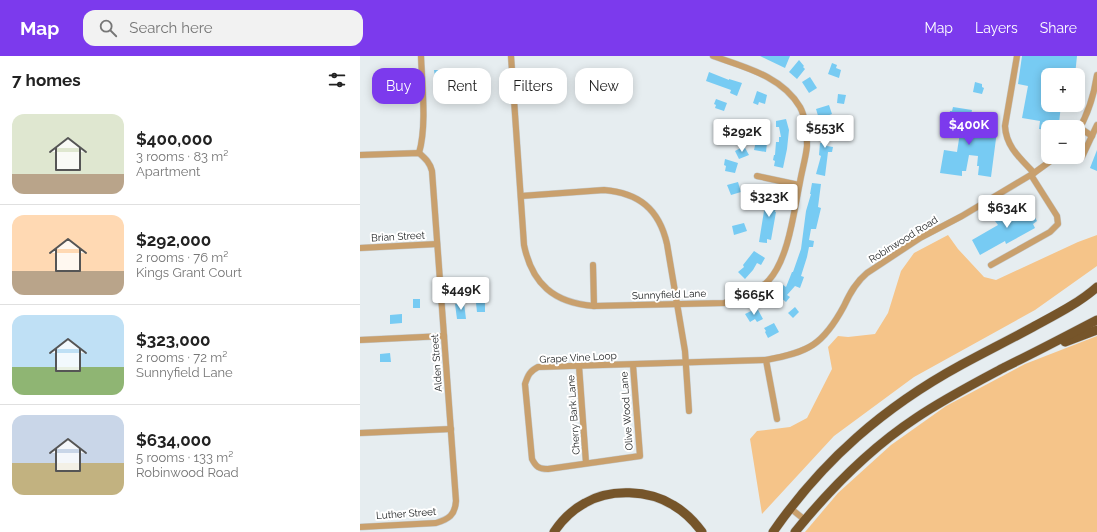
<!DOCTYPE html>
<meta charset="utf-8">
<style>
:root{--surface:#fff;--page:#f2f2f2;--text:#222;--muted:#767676;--line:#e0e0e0;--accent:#7c3aed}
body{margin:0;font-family:Raleway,sans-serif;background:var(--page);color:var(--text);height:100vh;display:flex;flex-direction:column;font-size:15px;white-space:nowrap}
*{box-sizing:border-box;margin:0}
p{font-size:13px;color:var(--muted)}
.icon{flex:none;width:22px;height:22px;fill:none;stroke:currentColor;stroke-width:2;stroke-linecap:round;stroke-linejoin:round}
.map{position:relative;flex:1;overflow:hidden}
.drawer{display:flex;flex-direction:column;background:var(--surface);width:360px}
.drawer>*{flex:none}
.guide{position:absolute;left:12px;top:12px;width:380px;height:36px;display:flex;gap:8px}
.tools{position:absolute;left:681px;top:12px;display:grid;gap:8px}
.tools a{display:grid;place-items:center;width:44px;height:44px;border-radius:8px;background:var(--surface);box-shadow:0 2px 10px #0003;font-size:20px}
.price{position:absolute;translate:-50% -34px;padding:0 9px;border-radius:4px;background:#fff;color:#222;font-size:13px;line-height:26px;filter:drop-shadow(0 1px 2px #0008)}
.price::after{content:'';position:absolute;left:50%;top:24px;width:12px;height:9px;margin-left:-6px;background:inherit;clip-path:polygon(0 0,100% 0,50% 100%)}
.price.current{background:var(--accent);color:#fff}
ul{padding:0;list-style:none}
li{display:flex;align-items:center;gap:12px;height:100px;padding:0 12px}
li+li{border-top:1px solid var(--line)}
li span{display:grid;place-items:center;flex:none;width:112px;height:80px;border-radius:12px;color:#555}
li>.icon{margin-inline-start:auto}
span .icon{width:48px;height:48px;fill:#fffc;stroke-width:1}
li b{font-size:17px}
h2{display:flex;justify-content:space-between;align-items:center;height:48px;padding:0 12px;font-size:17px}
.chip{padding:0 14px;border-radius:12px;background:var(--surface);box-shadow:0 2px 10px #0003;font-size:14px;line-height:36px}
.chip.current{background:var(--accent);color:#fff}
header{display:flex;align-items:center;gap:24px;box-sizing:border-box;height:56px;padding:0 20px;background:var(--accent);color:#fff}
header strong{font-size:19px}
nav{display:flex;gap:22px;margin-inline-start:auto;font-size:14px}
.search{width:280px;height:36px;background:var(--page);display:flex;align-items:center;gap:10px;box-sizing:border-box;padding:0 14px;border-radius:12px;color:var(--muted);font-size:15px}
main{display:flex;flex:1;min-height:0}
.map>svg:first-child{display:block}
</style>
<header>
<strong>Map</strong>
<div class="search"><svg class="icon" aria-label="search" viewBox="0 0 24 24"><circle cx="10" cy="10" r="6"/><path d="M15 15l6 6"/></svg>Search here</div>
<nav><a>Map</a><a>Layers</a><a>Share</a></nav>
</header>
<main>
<section class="drawer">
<h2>7 homes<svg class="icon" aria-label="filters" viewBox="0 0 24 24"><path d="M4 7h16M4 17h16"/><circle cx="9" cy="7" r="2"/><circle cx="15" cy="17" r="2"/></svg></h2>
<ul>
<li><span style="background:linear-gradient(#dfe7d0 75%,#b9a48a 0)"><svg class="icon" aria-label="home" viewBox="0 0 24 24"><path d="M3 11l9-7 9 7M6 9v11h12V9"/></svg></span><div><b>$400,000</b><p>3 rooms · 83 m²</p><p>Apartment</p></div></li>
<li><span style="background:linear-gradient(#ffd9b3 70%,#b9a48a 0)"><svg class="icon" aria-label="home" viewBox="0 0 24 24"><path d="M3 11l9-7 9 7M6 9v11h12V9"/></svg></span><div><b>$292,000</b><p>2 rooms · 76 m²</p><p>Kings Grant Court</p></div></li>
<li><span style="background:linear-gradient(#bfe0f5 65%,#8fb573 0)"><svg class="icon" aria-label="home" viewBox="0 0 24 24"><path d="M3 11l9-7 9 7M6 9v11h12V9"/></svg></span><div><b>$323,000</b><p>2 rooms · 72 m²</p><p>Sunnyfield Lane</p></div></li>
<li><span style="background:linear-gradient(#c9d6e8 60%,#c2b280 0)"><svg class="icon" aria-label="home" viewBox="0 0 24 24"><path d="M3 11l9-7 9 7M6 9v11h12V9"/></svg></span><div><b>$634,000</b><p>5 rooms · 133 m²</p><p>Robinwood Road</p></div></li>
</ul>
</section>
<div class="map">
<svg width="737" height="476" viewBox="0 0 737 476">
<rect width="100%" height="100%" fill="#e6edf0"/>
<!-- green -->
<g fill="#f5c489">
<path d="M588,179L598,193L624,221L636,224L718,186L737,179V210L675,254L554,321L474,380L402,458L390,383L397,375L430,371L447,362L472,313L468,291L478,280L488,281L515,278L528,257L541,215L554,197Z"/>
<path d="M737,280V476H445L478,437L531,389L586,350L665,308Z"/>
</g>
<!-- building -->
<g fill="#77cbf3">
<path d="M400,0H430L425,12Z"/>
<path d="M662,0H717L715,19H688V49H701L699,67L696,66V71H688V74L679,73L680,65L662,62L668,30L658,28Z"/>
<path d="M439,4L444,10L443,11L445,13L437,23L429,16Z"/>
<path d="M472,7L477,9L476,12L481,14L479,22L468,18Z"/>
<path d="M74,14H82L83,21L75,22Z"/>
<path d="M349,16L369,24V23L382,27L377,40L370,37L371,34L346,25Z"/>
<path d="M450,21L457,32L449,37L442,26Z"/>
<path d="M615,26L622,28V31L624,32L622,38L613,36Z"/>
<path d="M397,35L407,39L405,48L399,46L398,49L393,47Z"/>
<path d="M478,38L486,39L484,48L477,47Z"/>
<path d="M356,43L367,47L364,55L355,52L356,49L354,48Z"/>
<path d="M469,49L472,58L459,63L456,53Z"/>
<path d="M593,51L612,54L611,59H615L613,71L615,72L637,75L631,121L618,119L619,110H617L618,100L609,99L606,115H602V120L580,117L584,94L597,96L601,70L588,68L590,55H592Z"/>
<path d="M362,63L365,74L357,76L354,65Z"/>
<path d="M393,63L394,72L381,73V65Z"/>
<path d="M426,63L429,74L427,93L423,112L414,110L415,105L413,104L414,99H415L416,86H419V81H421L419,71H416V65Z"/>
<path d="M462,70H475V76H472V80H468L467,90L473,91L472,96H468L465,120L456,118L461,100L459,99L460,87H462Z"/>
<path d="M401,82L407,83L406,87H407L406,96L394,94L396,85L400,86Z"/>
<path d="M384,90L389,99L379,103L375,95Z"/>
<path d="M737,94V115L730,112Z"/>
<path d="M365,103L378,107L375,117L365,115L366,110L364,109Z"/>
<path d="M378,126L381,136L371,139L367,129Z"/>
<path d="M452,127L461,128L458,151L461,152L456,173H451L449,184L454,185L453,191H449L447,201L441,220L444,221L440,232L435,230L427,239L430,241L426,246L421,242L420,244L414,239L423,229L426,231L432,216H433L441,193L446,155L451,138H450Z"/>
<path d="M409,137L419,139L415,156H416L411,184L407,183V187L399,186L404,155Z"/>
<path d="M384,139L395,143L392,151L381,148Z"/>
<path d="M664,148L667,152L669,151L677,165L673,168L675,172L646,188L645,185L620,199L612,184L638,169L635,165Z"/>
<path d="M384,167L387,175L374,179L372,170Z"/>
<path d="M394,195L405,202L401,209L397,207L393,214L385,223L378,216L384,211L383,209Z"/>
<rect x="53" y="243" width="7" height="9"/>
<path d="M125,246V256H117L116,247Z"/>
<path d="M104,247L106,263H97L95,248Z"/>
<path d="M435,251L439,256L433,262L428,257Z"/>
<path d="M397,252L403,263L397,266L395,263L390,266L385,258Z"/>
<path d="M42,258V267L30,268V259Z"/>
<path d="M414,267L419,276L408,282L405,276L406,275L404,272Z"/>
<path d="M30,297L31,306H20V298Z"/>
</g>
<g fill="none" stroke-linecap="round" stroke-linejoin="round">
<defs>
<g id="minor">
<path d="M151,0L164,189C172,228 194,247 234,250L364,247C382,244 397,237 409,224C429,202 434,154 440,126C442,114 446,101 447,90C447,77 446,62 440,51C422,20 384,11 353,0"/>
<path d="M657,0L645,70C646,91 661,103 674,117"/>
<path d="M720,72L732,80"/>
<path d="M718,75C728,58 734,39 737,19"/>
<path d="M59,97C67,70 62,29 61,0"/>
<path d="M718,98L722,101L737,69"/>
<path d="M0,99L59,97C66,103 70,107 72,115L96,445C95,459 89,463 76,467L0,471"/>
<path d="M397,120L439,129"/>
<path d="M161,140L244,134C279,137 299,153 307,188L325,295L329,355"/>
<path d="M0,192L77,188"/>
<path d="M233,209L234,250"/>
<path d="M631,209L690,176L698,168L697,160L671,119"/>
<path d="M0,284L84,280"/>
<path d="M406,304L417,363"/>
<path d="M273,309L280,400L188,413C179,413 176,411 172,403L165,328C168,319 170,315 178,311L406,304C449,296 463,289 484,250C490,237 496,226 507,217L560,182L602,160L674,117L696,101"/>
<path d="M219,310L226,407"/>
<path d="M0,377L91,373"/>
<path d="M430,452L445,464"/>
</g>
<g id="highway">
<path d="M705,286L737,274"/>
<path d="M194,476C202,464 212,454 225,447C250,432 289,434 313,449C325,456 334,465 342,476"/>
<path d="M413,476C463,404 524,351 601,309C625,296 649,284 673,271C695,259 719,247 737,231"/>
<path d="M435,476C470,433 509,393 556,362C584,343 615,327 645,311C676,296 706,280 737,264"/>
</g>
</defs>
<!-- minor casing -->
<use href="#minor" stroke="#c5cbce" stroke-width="7"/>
<!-- highway casing -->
<use href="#highway" stroke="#c5cbce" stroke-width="10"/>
<!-- minor -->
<use href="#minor" stroke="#c9a06d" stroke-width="6"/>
<!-- highway -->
<use href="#highway" stroke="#76552a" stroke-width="9"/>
</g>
<g text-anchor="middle" stroke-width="4" stroke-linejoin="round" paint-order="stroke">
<!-- street labels -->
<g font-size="10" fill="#171a1b" stroke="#fff">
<text transform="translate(38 180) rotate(-3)" y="4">Brian Street</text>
<text transform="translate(543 183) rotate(-32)" y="4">Robinwood Road</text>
<text transform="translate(309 238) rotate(-2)" y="4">Sunnyfield Lane</text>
<text transform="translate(218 301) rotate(-3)" y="4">Grape Vine Loop</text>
<text transform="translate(76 307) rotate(-94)" y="4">Alden Street</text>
<text transform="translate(266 355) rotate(-94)" y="4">Olive Wood Lane</text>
<text transform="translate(213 359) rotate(-94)" y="4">Cherry Bark Lane</text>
<text transform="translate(46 457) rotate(-4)" y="4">Luther Street</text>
</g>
</g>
</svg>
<div class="tools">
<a>+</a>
<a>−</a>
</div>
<b class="price current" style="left:609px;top:90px">$400K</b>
<b class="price" style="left:465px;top:93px">$553K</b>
<b class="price" style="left:382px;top:97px">$292K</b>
<b class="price" style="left:409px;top:162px">$323K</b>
<b class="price" style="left:647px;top:173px">$634K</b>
<b class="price" style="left:101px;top:255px">$449K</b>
<b class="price" style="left:394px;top:260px">$665K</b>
<div class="guide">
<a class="chip current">Buy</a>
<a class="chip">Rent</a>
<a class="chip">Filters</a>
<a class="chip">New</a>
</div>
</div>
</main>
